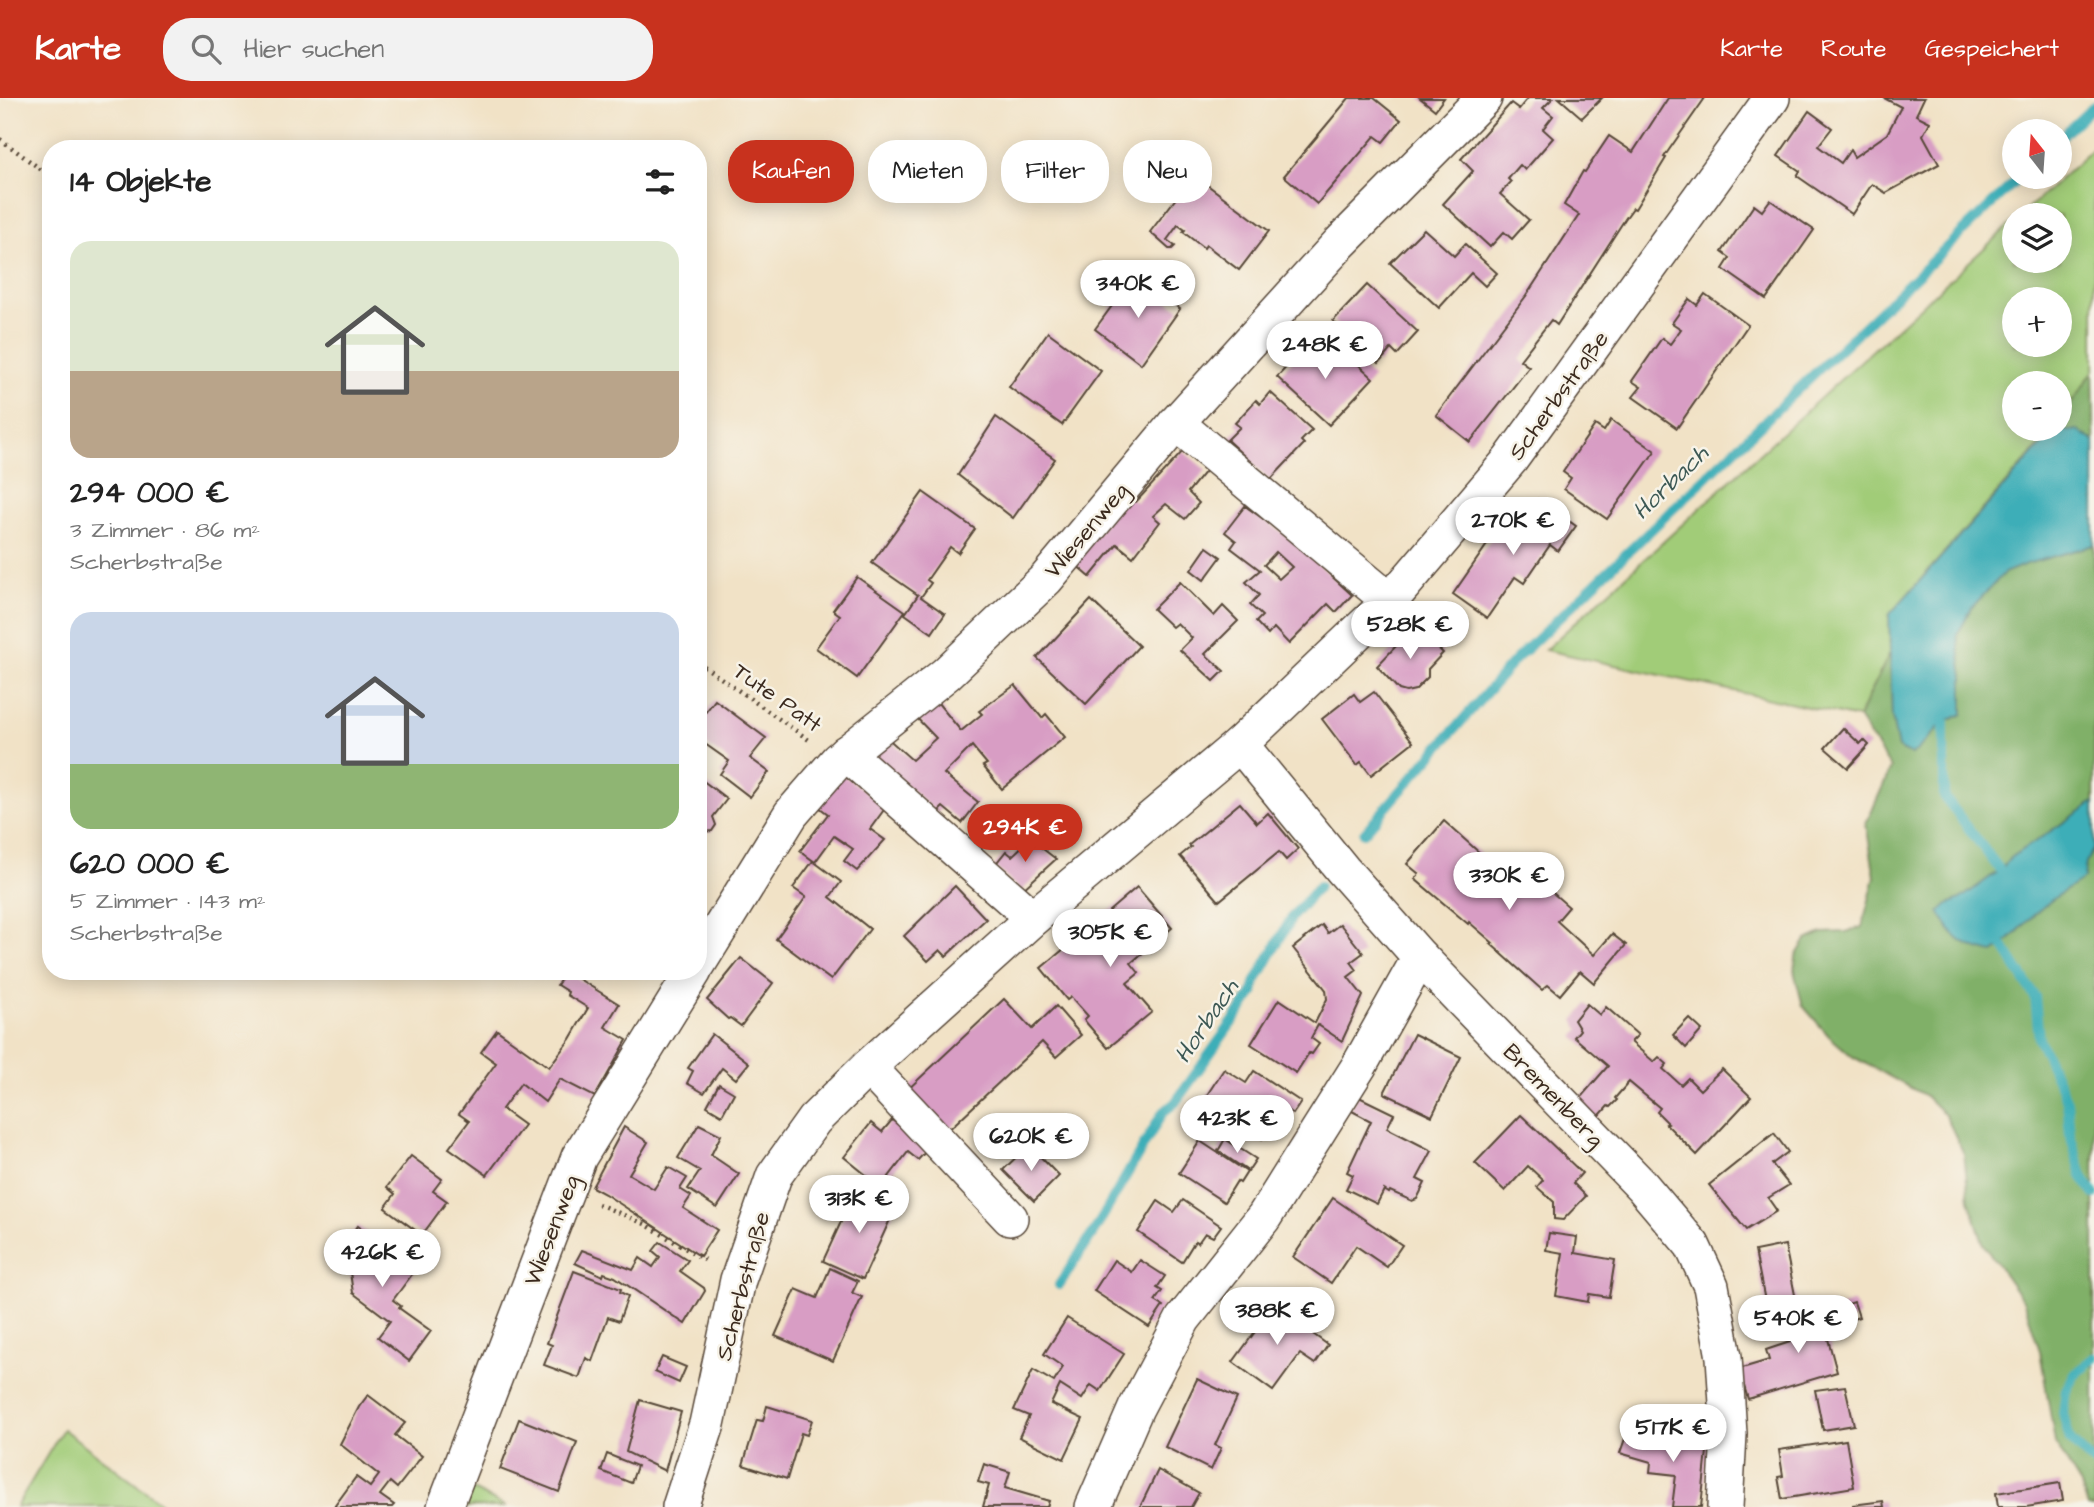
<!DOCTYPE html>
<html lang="de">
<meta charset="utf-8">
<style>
:root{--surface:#fff;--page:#f2f2f2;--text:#222;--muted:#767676;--accent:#c8321e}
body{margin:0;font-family:"Architects Daughter",sans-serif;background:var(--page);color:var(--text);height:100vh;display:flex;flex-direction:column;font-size:26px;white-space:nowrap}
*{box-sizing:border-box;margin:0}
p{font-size:23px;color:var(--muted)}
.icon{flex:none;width:38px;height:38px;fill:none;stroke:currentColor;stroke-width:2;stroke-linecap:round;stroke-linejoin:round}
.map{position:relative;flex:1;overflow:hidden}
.panel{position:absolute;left:42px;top:42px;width:665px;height:840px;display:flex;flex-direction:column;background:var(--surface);border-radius:28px;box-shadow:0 4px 18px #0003}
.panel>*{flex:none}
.guide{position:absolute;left:728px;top:42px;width:665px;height:63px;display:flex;gap:14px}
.needle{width:46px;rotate:343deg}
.tools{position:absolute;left:2002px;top:21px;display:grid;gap:14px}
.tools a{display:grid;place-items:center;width:70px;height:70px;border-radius:50%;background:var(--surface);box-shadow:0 4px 18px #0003;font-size:35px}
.price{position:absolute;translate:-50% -60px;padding:0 16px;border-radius:24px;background:#fff;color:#222;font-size:23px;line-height:46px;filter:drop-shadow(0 2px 4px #0008)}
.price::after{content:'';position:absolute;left:50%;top:42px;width:21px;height:16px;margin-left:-10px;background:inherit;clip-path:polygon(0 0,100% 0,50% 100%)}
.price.current{background:var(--accent);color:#fff}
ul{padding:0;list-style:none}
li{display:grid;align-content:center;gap:14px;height:371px;padding:0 28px}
li span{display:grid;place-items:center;height:217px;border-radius:21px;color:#555}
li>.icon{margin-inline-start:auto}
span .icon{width:126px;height:126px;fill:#fffc;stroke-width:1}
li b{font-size:30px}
h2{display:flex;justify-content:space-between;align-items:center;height:84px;padding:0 28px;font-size:30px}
.tag{padding:0 24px;border-radius:28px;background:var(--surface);box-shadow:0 4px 18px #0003;font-size:24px;line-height:63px}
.tag.current{background:var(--accent);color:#fff}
header{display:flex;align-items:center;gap:42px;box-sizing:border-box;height:98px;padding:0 35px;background:var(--accent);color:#fff}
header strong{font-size:33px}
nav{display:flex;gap:38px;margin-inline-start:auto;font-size:24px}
.search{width:490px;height:63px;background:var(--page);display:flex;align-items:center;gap:18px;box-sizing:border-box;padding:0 24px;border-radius:28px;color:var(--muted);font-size:26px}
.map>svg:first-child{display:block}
</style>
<header>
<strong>Karte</strong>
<div class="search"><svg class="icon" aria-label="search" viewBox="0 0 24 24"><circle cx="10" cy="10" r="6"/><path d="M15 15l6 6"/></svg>Hier suchen</div>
<nav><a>Karte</a><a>Route</a><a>Gespeichert</a></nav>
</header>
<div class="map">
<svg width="2094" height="1409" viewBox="0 0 2094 1409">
<rect width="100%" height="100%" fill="#f7f3e8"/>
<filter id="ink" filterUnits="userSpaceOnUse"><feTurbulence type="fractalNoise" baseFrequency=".0143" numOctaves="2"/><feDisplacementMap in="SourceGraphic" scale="14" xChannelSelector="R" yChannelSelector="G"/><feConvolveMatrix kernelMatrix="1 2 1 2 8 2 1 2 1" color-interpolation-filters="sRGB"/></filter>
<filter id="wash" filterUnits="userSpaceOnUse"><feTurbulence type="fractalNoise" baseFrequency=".00686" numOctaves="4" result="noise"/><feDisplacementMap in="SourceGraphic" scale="28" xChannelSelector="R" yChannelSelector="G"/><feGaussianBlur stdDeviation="1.57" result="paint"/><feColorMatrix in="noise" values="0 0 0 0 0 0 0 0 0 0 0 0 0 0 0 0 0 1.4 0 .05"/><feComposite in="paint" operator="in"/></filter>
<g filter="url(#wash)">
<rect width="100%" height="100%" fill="#f1e2c6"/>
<!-- green -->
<g fill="#a1cc78" stroke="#6e7b4b" stroke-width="2" fill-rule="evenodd">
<path d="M2094,50V272L2060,322V285H2014V331H2054L1889,517L1890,555L1858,620L1545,552L2014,123V163H2060V117H2021ZM2014,201H2060V247H2014Z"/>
<path d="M63,1331L166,1409H16Z"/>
<path d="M467,1389L507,1409H459Z"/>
</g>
<!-- forest -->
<g fill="#80b068" stroke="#5e6d43" stroke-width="2">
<path d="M2093,274L2094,343C2073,330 2069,330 2047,341L2054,331H2060V322Z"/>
<path d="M2094,447V704L2012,759L2000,772L1960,801L1948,806L1993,855C2008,845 2018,833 2030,821C2045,805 2065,792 2084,781L2086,764L2094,750V1409H2088L2081,1387L2055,1345L2040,1253L2024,1204L1984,1147L1969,1102L1964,1056L1946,1018L1926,998L1853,959L1829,938L1803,908L1795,877L1796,858L1806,842L1822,835L1846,834L1862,829L1875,779L1866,726L1891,670L1858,620L1890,555L1892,619L1898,650L1912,657L1944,624L1963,616V579L1957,537L1973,508L2004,475L2026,466Z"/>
</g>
<!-- water -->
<g fill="#3daeb8" stroke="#3c6c6b" stroke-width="2">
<path d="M2064,333H2078L2094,343V447L2026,466L2004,475L1973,508L1957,537L1963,579V616L1944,624L1912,657L1898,650L1892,619L1889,517L2047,341Z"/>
<path d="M2094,704V750L2086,764L2084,781C2065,792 2045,805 2030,821C2017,833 2008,845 1993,855C1962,848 1954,842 1939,814L1948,806L1960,801L2000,772L2012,759Z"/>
</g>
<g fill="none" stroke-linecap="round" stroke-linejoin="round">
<!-- stream -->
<g stroke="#3daeb8" stroke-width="10">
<path d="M2060,40L2094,8"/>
<path d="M1944,624V698L2000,772"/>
<path d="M1364,735L1515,562L2020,79"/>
<path d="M2003,848L2035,899L2039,941L2067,1003L2070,1036L2082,1078L2094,1096"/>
<path d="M1059,1187L1095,1132L1163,1014L1175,1005L1253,895L1255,885L1292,819L1319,788"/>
<path d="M2094,1260L2074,1277L2066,1293L2063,1315L2070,1342L2094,1365"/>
</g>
</g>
<g id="blocks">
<!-- building -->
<g fill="#d89dc4" fill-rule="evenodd">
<path d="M1349,0H1374L1401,22L1383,44L1375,38L1317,106L1284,78Z"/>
<path d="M1420,0H1444L1435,12Z"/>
<path d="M1528,0H1553L1543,10L1553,18L1543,31L1553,40L1525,72L1520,67L1508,81L1511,84L1500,96L1529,122L1512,141L1504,134L1490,149L1443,106L1473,73L1461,61L1511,5L1519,11Z"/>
<path d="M1559,0H1602L1582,20Z"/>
<path d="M1668,0H1705L1664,59L1666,60L1635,111L1633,110L1625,121L1557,227L1551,222L1520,262L1529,269L1470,344L1436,317L1526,198L1579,117L1564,107L1583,73L1585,74L1609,38L1633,54Z"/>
<path d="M1884,0H1924L1916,17L1930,24L1923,37L1939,66L1886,95L1872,86L1852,116L1797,78L1800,73L1778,58L1809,13L1832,30L1818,48L1841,65L1850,52L1854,59L1887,36L1901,9Z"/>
<path d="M1194,77L1269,133L1239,172L1206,147L1204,150L1183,134L1185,132L1178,127L1167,142L1175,148L1172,151H1169L1150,134Z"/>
<path d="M1770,102L1814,132L1766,201L1723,171L1730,160L1722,154L1754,107L1762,113Z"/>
<path d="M1424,131L1454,158L1465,146L1497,175L1485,188L1471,175L1439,210L1390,165Z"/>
<path d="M1134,178L1180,211L1141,266L1095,231Z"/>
<path d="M1367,187L1418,234L1397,257L1391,251L1379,265L1333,223Z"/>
<path d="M1705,196L1748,227L1677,330L1633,299L1641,289L1632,283L1662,240L1670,246L1681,231L1672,225L1689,201L1697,207Z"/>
<path d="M1048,234L1101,273L1062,327L1009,289Z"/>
<path d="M1311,243L1337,267L1347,256L1373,280L1329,327L1277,279Z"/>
<path d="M1270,294L1312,332L1301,343L1304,346L1270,382L1227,342L1240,329L1235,325L1256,302L1260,306Z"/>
<path d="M996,319L1055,361L1013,420L958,377Z"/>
<path d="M1611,322L1655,353L1607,421L1564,391L1571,380L1563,374L1595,327L1604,333Z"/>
<path d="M1183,353L1206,372L1188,394L1199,405L1185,421L1166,406L1153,418L1160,424L1133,459L1117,446L1090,479L1074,465L1126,397L1136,404Z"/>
<path d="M923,394L975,431L958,455L950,449L927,482L931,485L921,499L945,516L932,535L905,516L918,497L872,465Z"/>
<path d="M1538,401L1576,428L1558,453L1550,447L1524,485L1515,479L1487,520L1453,496L1500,428L1513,437Z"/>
<path d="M1245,408L1290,440L1352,497L1336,514L1328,506L1289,546L1274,530L1268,537L1256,524L1262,518L1250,507L1259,497L1246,484L1260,472L1231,450L1236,443L1225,434ZM1276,454L1292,469L1279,481L1264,467Z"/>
<path d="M1207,449L1221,459L1204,482L1191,472Z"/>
<path d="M857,479L905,513L857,580L816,550L840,517L833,512Z"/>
<path d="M1180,484L1214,518L1223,508L1238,523L1205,556L1224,573L1214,583L1180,552L1192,540L1177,525L1172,529L1153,511Z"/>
<path d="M1091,502L1139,548L1086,606L1037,560Z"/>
<path d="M1415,528L1443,555L1428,571V579L1415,592L1406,594L1399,592L1377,568Z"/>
<path d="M1015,587L1042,620L1046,616L1065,639L1002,691L983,668L987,666L972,648L944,676L978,704L962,725L943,709L937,715L867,651L883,636L912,662L936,640L912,615L933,599L961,633L982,616L979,613Z"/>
<path d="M1374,594L1413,644L1371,677L1361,664L1357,667L1322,621L1354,596L1360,604Z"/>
<path d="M715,602L766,640L750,660L769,674L750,699L720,676L729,663L698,641V624Z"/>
<path d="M1843,630L1860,646L1864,642L1869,647L1848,670L1825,650Z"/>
<path d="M839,674L886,709L870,731L885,742L857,773L844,763L853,751L834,738L815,764L800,753L828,716L815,706Z"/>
<path d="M698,679L727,701L713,719L716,727L712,733L702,734L698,731Z"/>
<path d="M1240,705L1257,725L1268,715L1298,751L1286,762L1279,754L1219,803L1180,758L1191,749L1189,747Z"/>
<path d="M1444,723L1519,790L1531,776L1569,809L1557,823L1594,857L1612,836L1626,847L1594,885L1580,873L1560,897L1548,887L1542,892L1491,846L1493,845L1469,824L1468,826L1415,781L1419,776L1407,766Z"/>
<path d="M1030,741L1056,761L1021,793L994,768L1006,753L1012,758Z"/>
<path d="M813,763L841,784L830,799L870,831L831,882L776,841L806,799L793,790Z"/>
<path d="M955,788L986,821L946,858L940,852L928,863L904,838Z"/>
<path d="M1137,789L1172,830L1131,865L1139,875L1127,885L1152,914L1108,950L1084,922L1088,918L1071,899L1067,902L1041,870L1076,841L1084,849L1117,822L1109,813Z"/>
<path d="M1340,826L1363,855L1351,864L1357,872L1348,879L1363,898L1342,943L1318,927L1311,940L1319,946L1312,956L1309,955L1296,975L1251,946L1279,901L1315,925L1327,901L1326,892L1293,850L1322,827L1328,835Z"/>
<path d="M741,860L773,885L741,928L730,920L728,921L707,902Z"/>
<path d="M566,873L619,906L605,929L627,942L595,999L560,981L545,1004L521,985L502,1011L524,1027L487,1077L449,1050L469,1023L459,1016L496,965L481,954L497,932L549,969L570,941L588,910L567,897L568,894L557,887Z"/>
<path d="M1004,901L1032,931L1056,908L1081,937L1056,959L1042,944L943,1037L904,995Z"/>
<path d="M1587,906L1600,917L1606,909L1638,937L1631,944L1654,964L1659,959L1667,966L1663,971L1681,987L1688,980L1700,992L1722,971L1751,999L1697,1057L1666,1026L1668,1025L1657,1014L1660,1010L1629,984L1615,1000L1617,1002L1610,1009L1608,1008L1594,1024L1574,1007L1608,968L1574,939L1580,932L1574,922Z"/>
<path d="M1689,920L1702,932L1686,950L1673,937Z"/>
<path d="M712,936L749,965L736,981L722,970L704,995L687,985L693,973L688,970Z"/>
<path d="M1414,936L1461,959L1432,1018L1384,995Z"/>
<path d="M1224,971L1246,985L1254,973L1301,1004L1293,1016L1285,1011L1278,1022L1276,1021L1262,1041L1203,1003Z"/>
<path d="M719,986L734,995L722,1017L707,1008Z"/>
<path d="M1357,998L1394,1016L1387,1030L1432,1053L1417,1081L1425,1085L1417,1101L1412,1103L1390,1093L1389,1095L1384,1092L1377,1106L1346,1091L1353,1077L1347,1074L1371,1023L1350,1012Z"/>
<path d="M1521,1017L1582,1075L1573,1085L1586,1098L1563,1122L1554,1121V1104L1537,1089L1543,1082L1528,1068L1505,1093L1475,1065Z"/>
<path d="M892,1022L928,1051L918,1062L908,1054L881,1089L844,1059L871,1025L882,1034Z"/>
<path d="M699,1026L721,1037L711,1057L739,1076L717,1110L688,1091L700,1073L678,1060Z"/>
<path d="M624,1029L648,1044L629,1076L654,1091L668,1069L687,1080L680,1091L691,1098L683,1110L717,1132L700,1158L605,1096L592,1089Z"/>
<path d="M1774,1035L1788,1054L1772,1066L1789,1087L1768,1100L1777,1113L1746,1132L1709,1087Z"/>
<path d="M1225,1041L1256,1061L1248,1073L1218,1053Z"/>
<path d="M1200,1043L1247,1074L1240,1085L1237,1083L1224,1104L1179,1075Z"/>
<path d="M1029,1047L1059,1078L1034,1103L1003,1072Z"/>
<path d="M411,1058L442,1081L433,1093L447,1103L422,1137L385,1110L395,1096L387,1089Z"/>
<path d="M857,1089L893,1115L863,1181L823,1163Z"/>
<path d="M1333,1100L1402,1147L1387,1169L1356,1148L1331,1185L1293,1159Z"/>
<path d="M1183,1102L1221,1128L1213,1139L1205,1135L1198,1145L1195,1143L1182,1164L1138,1134L1158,1103L1174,1114Z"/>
<path d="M358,1128L416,1171L393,1202L401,1208L399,1210L431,1233L409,1263L378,1239L390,1223L353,1195L350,1174L333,1161Z"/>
<path d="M1549,1135L1577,1139L1575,1155L1615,1162L1609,1199L1589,1196L1588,1204L1556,1198L1563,1155L1546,1152Z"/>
<path d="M660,1144L688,1162L680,1173L704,1190L705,1193L685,1226L615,1179L604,1175L603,1178L575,1165L582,1152L633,1172L640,1160L653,1169L660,1159L653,1153Z"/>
<path d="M1785,1147L1797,1207L1767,1213L1755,1153Z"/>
<path d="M1114,1162L1132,1174L1140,1162L1165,1178L1157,1190L1162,1193L1155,1203L1163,1208L1149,1229L1094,1193Z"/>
<path d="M830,1170L858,1183L852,1195L862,1199L833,1263L775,1238L796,1191L817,1200Z"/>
<path d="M574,1173L621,1191L620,1194L628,1198L619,1223L608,1219L592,1263L586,1260L579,1280L544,1267L552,1247L547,1245Z"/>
<path d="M1269,1204L1328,1247L1315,1266L1300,1256L1273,1293L1233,1264L1262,1224L1258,1220Z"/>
<path d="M1854,1204L1859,1219L1825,1230L1837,1274L1748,1301L1739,1271L1769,1262L1766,1252L1790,1244L1785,1228Z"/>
<path d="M1067,1220L1124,1256L1100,1293L1091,1287L1082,1301L1060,1287L1051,1306L1083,1321L1064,1361L1019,1339L1029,1318L1014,1312L1033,1272L1054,1284L1063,1269L1044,1256Z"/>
<path d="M662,1259L686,1269L679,1285L655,1274Z"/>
<path d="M1197,1281L1237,1300L1215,1347L1221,1350L1211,1372L1165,1349Z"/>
<path d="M1845,1288L1854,1327L1823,1332L1815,1292Z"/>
<path d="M368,1297L405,1325L395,1337L422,1358L397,1390L390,1384L380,1397L394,1407L392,1409H334L356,1379L370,1389L379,1377L340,1346L359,1309Z"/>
<path d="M640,1302L681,1314L665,1373L626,1354Z"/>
<path d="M767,1308L812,1322L807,1337L801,1335L787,1381L743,1367L757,1322L763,1323Z"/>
<path d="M519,1321L577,1344L559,1394L500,1371Z"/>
<path d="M1627,1335L1708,1344L1701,1409H1672L1676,1377L1650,1374L1651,1364L1620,1355Z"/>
<path d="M1846,1342L1854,1389L1782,1401L1778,1379L1783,1378L1779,1352Z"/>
<path d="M607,1356L637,1368L631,1385L601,1373Z"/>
<path d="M984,1366L1010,1374L1005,1390L1049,1403L1047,1409H983L989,1387L978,1384Z"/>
<path d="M1158,1372L1199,1395L1191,1409H1140Z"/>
<path d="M2060,1385L2063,1403L2026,1409H1998L1996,1395Z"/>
<path d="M1883,1403L1884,1409H1853V1407Z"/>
</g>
</g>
</g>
<g filter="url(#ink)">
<use href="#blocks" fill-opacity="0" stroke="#564637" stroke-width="2"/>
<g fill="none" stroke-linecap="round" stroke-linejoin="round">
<defs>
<g id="minor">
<path d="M1176,325L1390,503"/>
<path d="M1240,646L1343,772L1420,859L1642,1088L1692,1147L1711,1188L1724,1259L1729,1336L1725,1409"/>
<path d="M846,655L1033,820"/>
<path d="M698,866L791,716L838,662L946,576L1046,481L1176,325L1339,146L1484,0"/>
<path d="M868,969L1010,1120"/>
<path d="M445,1409L579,1059L694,873"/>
<path d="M680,1409L707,1326L738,1182L774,1078L814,1022L868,969L1033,820L1240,646L1390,503L1510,362L1772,0"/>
<path d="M1093,1409L1136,1310L1183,1221L1264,1119L1359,968L1420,859"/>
</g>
</defs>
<!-- minor casing -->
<use href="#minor" stroke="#564637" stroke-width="38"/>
<!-- path -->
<g stroke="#564637" stroke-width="4.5" stroke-dasharray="2 5" stroke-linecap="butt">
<path d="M0,41L51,79"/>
<path d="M698,564L809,642"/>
<path d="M598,1106L645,1126L708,1164"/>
</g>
<!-- minor -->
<use href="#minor" stroke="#fff" stroke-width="35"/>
</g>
</g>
<g text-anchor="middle" stroke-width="5" stroke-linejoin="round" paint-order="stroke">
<!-- street labels -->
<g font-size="23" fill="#3b2a1e" stroke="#f7f3e8">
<text transform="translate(1558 297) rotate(-54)" y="8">Scherbstraße</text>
<text transform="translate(1086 432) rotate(-50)" y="8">Wiesenweg</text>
<text transform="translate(778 599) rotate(35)" y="8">Tute Patt</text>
<text transform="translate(1554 997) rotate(46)" y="8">Bremenberg</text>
<text transform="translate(551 1132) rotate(-69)" y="8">Wiesenweg</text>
<text transform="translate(742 1188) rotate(-75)" y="8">Scherbstraße</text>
</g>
<!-- water labels -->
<g font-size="24" font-style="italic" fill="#3c5854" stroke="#f7f3e8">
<text transform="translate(1670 384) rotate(-44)" y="8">Horbach</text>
<text transform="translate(1206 923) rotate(-56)" y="8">Horbach</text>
</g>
</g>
</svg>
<div class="tools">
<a><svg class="needle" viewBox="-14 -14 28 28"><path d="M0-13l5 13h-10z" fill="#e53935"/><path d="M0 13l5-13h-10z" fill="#767676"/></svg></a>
<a><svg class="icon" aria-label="layers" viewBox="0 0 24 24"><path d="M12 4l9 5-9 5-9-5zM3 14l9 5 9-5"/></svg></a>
<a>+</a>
<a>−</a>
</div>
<b class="price" style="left:1138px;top:222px">340K €</b>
<b class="price" style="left:1325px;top:283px">248K €</b>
<b class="price" style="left:1513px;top:459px">270K €</b>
<b class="price" style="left:1410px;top:563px">528K €</b>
<b class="price current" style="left:1025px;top:766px">294K €</b>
<b class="price" style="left:1509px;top:814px">330K €</b>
<b class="price" style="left:1110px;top:871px">305K €</b>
<b class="price" style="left:1237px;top:1057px">423K €</b>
<b class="price" style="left:1031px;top:1075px">620K €</b>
<b class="price" style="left:859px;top:1137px">313K €</b>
<b class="price" style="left:382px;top:1191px">426K €</b>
<b class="price" style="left:1277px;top:1249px">388K €</b>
<b class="price" style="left:1798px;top:1257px">540K €</b>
<b class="price" style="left:1673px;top:1366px">517K €</b>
<div class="guide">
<a class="tag current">Kaufen</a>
<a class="tag">Mieten</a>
<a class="tag">Filter</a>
<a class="tag">Neu</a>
</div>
<section class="panel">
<h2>14 Objekte<svg class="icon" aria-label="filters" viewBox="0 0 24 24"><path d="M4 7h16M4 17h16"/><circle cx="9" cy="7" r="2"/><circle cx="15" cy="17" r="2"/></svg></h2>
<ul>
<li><span style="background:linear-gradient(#dfe7d0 60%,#b9a48a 0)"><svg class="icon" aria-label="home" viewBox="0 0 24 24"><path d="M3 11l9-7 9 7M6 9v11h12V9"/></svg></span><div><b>294 000 €</b><p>3 Zimmer · 86 m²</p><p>Scherbstraße</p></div></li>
<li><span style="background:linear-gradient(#c9d6e8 70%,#8fb573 0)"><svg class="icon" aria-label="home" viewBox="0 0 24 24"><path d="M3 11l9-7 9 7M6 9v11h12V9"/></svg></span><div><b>620 000 €</b><p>5 Zimmer · 143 m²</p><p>Scherbstraße</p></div></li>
</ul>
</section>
</div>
